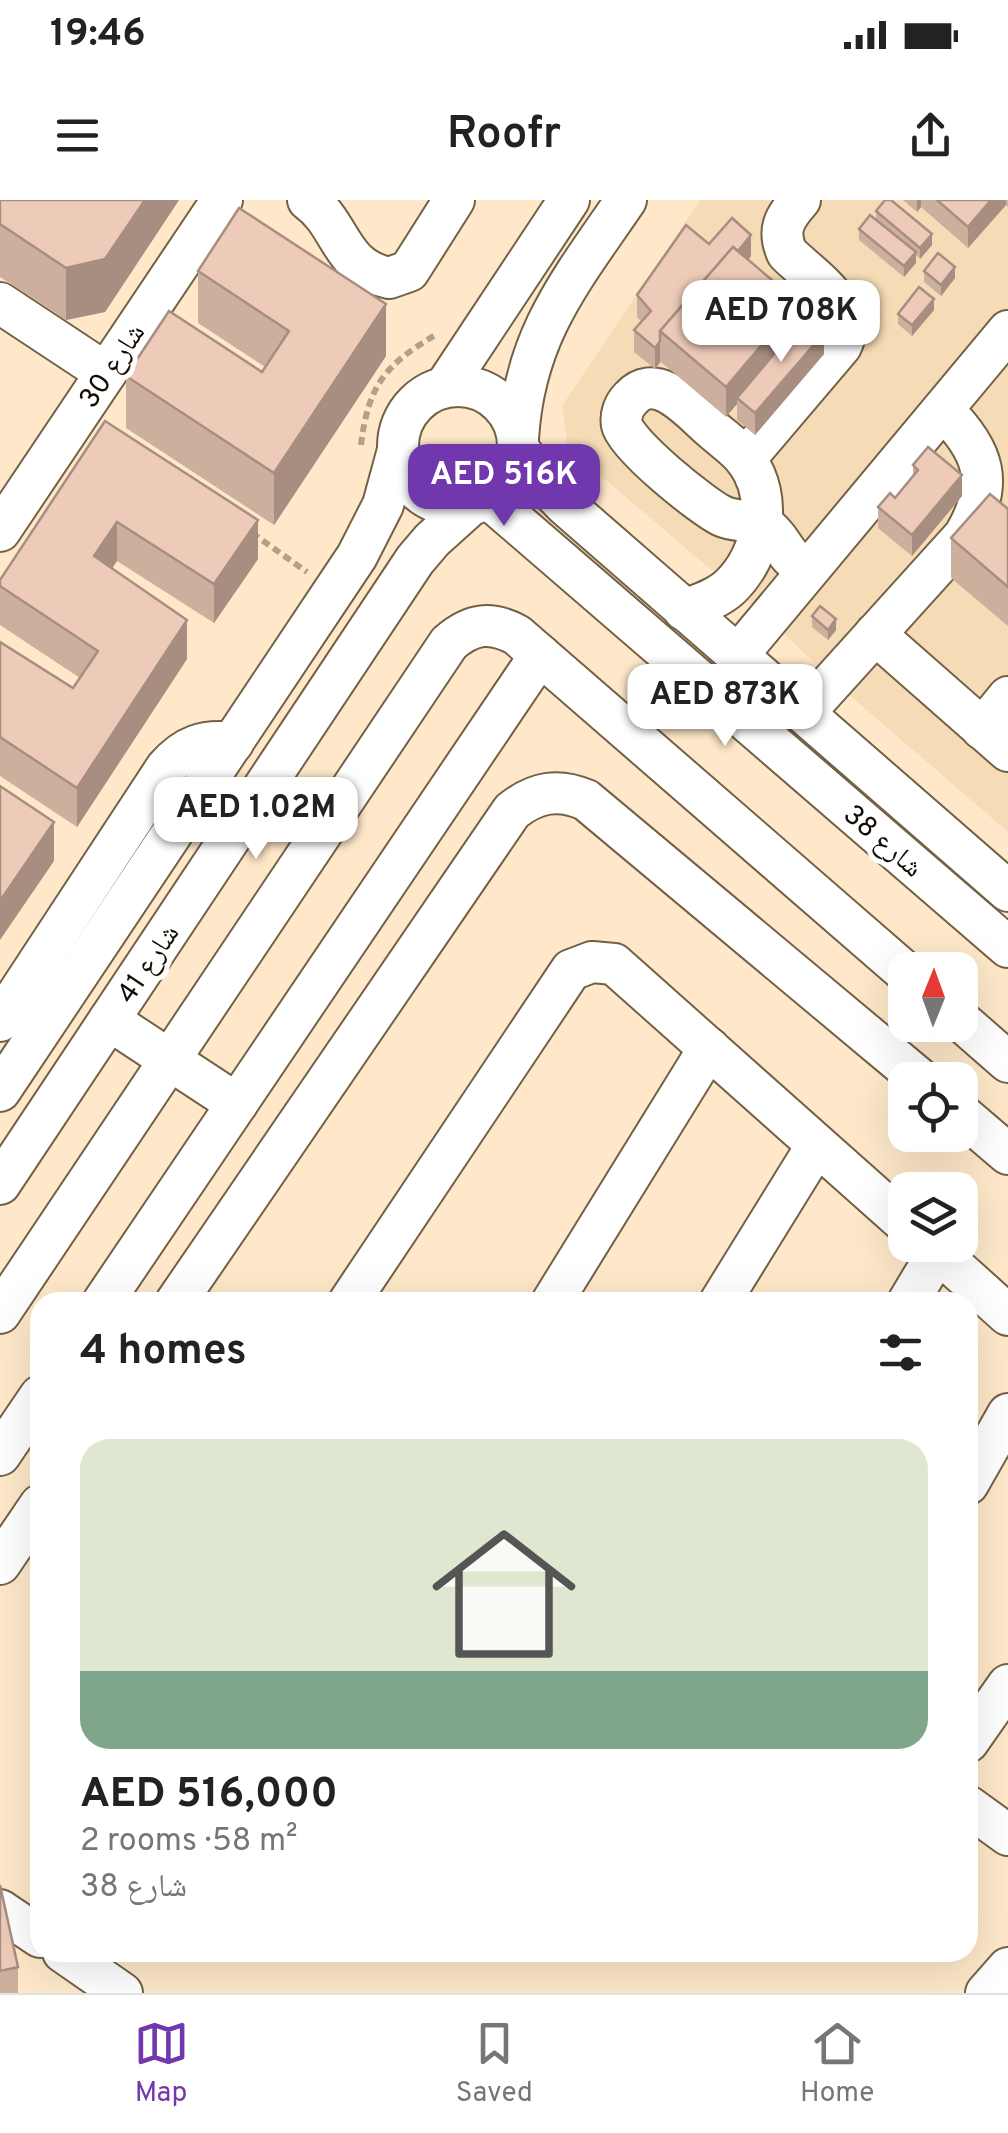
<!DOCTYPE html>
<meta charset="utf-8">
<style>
:root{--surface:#fff;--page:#f2f2f2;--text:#222;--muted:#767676;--line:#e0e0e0;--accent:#7137ad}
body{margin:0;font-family:Overpass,"Noto Naskh Arabic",sans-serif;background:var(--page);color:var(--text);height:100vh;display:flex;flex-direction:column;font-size:38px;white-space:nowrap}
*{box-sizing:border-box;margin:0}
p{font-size:32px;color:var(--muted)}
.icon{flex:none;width:55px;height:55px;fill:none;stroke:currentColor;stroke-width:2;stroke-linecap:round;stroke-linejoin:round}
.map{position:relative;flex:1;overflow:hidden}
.panel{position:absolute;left:30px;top:1092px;width:948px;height:670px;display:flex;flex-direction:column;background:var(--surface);border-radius:30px;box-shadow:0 10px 40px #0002}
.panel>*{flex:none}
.needle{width:65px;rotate:1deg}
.fabs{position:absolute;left:888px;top:752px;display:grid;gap:20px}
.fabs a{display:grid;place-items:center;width:90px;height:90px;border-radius:20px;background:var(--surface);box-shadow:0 10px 40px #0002;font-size:50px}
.price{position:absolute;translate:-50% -85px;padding:0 22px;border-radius:20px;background:#fff;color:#222;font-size:32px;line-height:65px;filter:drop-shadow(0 2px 5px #0008)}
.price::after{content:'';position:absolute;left:50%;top:60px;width:30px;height:22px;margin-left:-15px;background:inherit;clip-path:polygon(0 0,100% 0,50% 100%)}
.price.active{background:var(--accent);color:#fff}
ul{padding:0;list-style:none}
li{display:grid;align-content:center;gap:20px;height:530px;padding:0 50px}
li span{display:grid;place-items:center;height:310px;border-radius:30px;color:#555}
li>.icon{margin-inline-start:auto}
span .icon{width:180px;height:180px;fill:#fffc;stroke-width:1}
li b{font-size:42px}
h2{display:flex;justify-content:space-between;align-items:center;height:120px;padding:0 50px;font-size:42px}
.status{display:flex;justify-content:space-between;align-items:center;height:70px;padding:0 50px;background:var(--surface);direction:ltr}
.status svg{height:28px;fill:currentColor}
header{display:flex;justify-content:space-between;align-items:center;height:130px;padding:0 50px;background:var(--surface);font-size:45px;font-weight:600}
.menu{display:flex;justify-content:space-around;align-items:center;height:140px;border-top:2px solid var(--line);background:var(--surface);font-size:28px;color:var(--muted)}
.menu a{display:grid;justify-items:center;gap:5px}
.menu .active{color:var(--accent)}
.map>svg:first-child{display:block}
</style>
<div class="status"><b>19:46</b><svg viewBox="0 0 49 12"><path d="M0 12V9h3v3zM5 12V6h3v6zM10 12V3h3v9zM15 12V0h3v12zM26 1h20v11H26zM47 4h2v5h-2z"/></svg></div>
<header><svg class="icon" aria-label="menu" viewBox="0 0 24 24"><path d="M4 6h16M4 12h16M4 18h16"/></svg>Roofr<svg class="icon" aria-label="share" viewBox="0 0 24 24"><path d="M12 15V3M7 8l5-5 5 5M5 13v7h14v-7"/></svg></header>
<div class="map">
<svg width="1008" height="1793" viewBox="0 0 1008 1793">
<rect width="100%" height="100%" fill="#fee8c9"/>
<!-- built -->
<path fill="#f6dcb6" d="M700,0H1008V632L833,481L768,418L568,248L562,206Z"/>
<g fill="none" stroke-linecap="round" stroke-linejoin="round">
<defs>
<g id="minor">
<path d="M308,0C343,25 338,67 389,78L409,71L454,0"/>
<path d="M0,103L106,173"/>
<circle cx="458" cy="246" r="60"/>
<path d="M445,187L569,0"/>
<path d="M518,239C524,136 570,82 626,0"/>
<path d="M519,249L540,279L565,305L1008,691"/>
<path d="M745,259L841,146C861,107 812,78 787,53C777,30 784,18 800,0"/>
<path d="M488,298L1008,747"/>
<path d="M0,331L222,0"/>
<path d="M684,410C700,404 719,398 731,386C763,354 774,298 746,260C737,248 723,239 712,229C692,212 657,169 631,198C624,205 620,215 622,225C626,245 703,307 722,316C737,323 752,318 766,327C784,340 782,356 807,369"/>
<path d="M875,434L1008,551"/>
<path d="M737,456L1008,131"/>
<path d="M804,513L964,336C995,284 985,251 943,210"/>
<path d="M982,529L1008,497"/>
<path d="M109,820L237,904"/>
<path d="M960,820L1008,862"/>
<path d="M0,821L166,568C185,546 204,539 233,543"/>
<path d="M0,891L357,356L383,305L398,250"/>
<path d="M960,913L1008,954"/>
<path d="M0,984L415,360L432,340L472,304"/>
<path d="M930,1045L1008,1115"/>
<path d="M103,1102L540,455"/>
<path d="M176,1102L512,611C536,592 558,588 586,600L921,880"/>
<path d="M349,1102L571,770L592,762L614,764L905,1023"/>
<path d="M552,1102L709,848"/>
<path d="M720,1102L817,945"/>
<path d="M908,1102L938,1052"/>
<path d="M0,1113L449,443C472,423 491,421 517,435L905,772"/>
<path d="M0,1255L40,1196"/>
<path d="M968,1284L1008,1214"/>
<path d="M0,1364L40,1305"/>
<path d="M968,1542L1008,1485"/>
<path d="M968,1606L1008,1635"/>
<path d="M0,1710L40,1737"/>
<path d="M63,1752L122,1793"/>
<path d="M986,1793L1008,1768"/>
</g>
</defs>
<!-- minor casing -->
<use href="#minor" stroke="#736145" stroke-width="44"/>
<!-- path -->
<g stroke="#b2a189" stroke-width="6" stroke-dasharray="8 5" stroke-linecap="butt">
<path d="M361,245C368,185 386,164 437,134"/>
<path d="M252,333L307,372"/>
</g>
<!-- minor -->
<use href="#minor" stroke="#fff" stroke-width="40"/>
</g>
<!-- wall -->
<g fill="#cdaf9e">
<path d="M0,0H179L105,112L66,120L0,77Z"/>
<path d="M903,0H1008V7L1006,5L968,48L921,7L917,12Z"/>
<path d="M876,11L932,45L920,59L916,55V63L904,77L859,40V29L876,20Z"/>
<path d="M709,44L751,56L749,60L798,126L824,154L755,235L737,220V204L726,217L661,162L655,169L634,152V130L642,122L637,117V95Z"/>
<path d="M198,71L386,156L274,325L126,228V176L262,172L265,167L198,123Z"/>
<path d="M924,71L955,78L941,96L924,82Z"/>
<path d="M934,110L912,136L898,124V114Z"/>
<path d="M105,221L258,359L214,423L117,361L112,368L187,459L77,627L0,576V442L73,488L80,478L0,425V380Z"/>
<path d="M913,265L962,296L912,356L878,328V307L895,298L913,276Z"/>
<path d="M1008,309V426L951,378V338Z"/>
<path d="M812,416L836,430L828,440L812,427Z"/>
<path d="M0,1685L18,1767V1793H0Z"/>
</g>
<!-- shaded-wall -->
<g fill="#a78e81">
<path d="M145,0H179L105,112L66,120V68Z"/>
<path d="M917,0H921V7L917,12Z"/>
<path d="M991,0H1006V5L968,48V27Z"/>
<path d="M932,34V45L920,59V48Z"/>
<path d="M751,35V56L676,144L665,135Z"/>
<path d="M916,52V63L904,77V66Z"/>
<path d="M955,67V78L941,96V85Z"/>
<path d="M934,99V110L912,136V125Z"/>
<path d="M798,102V133L737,198V204L726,217V187Z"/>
<path d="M386,104V156L274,325V273Z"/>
<path d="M824,133V154L755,235V213Z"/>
<path d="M660,141V162L655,169V148Z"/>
<path d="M962,275V296L912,356V335Z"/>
<path d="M258,320V359L214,423V384Z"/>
<path d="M117,322V361L94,395V356Z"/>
<path d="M836,419V430L828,440V430Z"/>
<path d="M187,420V459L77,627V588Z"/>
<path d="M54,622V661L0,740V701Z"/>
</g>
<!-- building -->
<g fill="#eecbb8" stroke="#a78e81" stroke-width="2.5">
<path d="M0,0H145L105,59L66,68L0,24Z"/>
<path d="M885,0H891L932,34L920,48L876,11Z"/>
<path d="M937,0H991L968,27Z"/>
<path d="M239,8L386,104L274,273L126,176L169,111L262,172L289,131L198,71Z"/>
<path d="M870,15L916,52L904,66L859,29Z"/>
<path d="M732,18L751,35L738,51L733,47L660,131V141L655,148L634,130L651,111L637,95L686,25L709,44Z"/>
<path d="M733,47L798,102L726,187L660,131Z"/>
<path d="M938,53L955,67L941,85L924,71Z"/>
<path d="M919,87L934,99L912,125L898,114Z"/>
<path d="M805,117L824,133L755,213L737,198Z"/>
<path d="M105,221L258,320L214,384L117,322L94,356L187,420L77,588L0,537V442L73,488L98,451L0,386V380Z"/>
<path d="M928,247L962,275L912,335L878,307L890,293L895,298L918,270L913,265Z"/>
<path d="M990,294L1008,309V387L951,338Z"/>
<path d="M820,406L836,419L828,430L812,416Z"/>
<path d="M0,586L54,622L0,701Z"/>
<path d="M0,1685L18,1767L0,1771Z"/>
</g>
<g text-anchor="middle" stroke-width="10" stroke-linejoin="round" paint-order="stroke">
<!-- street labels -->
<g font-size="28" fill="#140d04" stroke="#fff">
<text transform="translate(111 165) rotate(-56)" y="10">شارع 30</text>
<text transform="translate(884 640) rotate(41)" y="10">شارع 38</text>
<text transform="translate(147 763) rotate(-56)" y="10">شارع 41</text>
</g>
</g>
</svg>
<div class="fabs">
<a><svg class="needle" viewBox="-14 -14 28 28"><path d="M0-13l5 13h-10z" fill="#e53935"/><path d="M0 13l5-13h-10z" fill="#767676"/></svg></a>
<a><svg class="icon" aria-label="locate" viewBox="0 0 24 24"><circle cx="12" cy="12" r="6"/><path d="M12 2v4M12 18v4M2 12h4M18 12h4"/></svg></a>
<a><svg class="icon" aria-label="layers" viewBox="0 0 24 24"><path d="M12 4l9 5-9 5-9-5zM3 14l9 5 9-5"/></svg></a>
</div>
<b class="price" style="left:781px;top:165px">AED 708K</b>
<b class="price active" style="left:504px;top:329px">AED 516K</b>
<b class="price" style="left:725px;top:549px">AED 873K</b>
<b class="price" style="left:256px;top:662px">AED 1.02M</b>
<section class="panel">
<h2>4 homes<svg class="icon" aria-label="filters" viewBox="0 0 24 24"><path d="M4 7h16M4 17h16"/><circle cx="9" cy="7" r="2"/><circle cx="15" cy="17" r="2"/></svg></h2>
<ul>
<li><span style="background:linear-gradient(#dfe7d0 75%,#7fa58c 0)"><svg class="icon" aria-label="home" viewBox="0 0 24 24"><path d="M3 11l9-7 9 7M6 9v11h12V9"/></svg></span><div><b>AED 516,000</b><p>2 rooms · 58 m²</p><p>شارع 38</p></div></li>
</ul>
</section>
</div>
<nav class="menu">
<a class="active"><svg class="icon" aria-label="map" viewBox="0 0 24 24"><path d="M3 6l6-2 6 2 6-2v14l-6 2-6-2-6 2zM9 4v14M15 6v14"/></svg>Map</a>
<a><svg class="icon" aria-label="saved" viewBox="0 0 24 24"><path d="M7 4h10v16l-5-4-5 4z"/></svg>Saved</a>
<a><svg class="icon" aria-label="home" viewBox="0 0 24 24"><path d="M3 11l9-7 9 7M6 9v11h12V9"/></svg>Home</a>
</nav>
